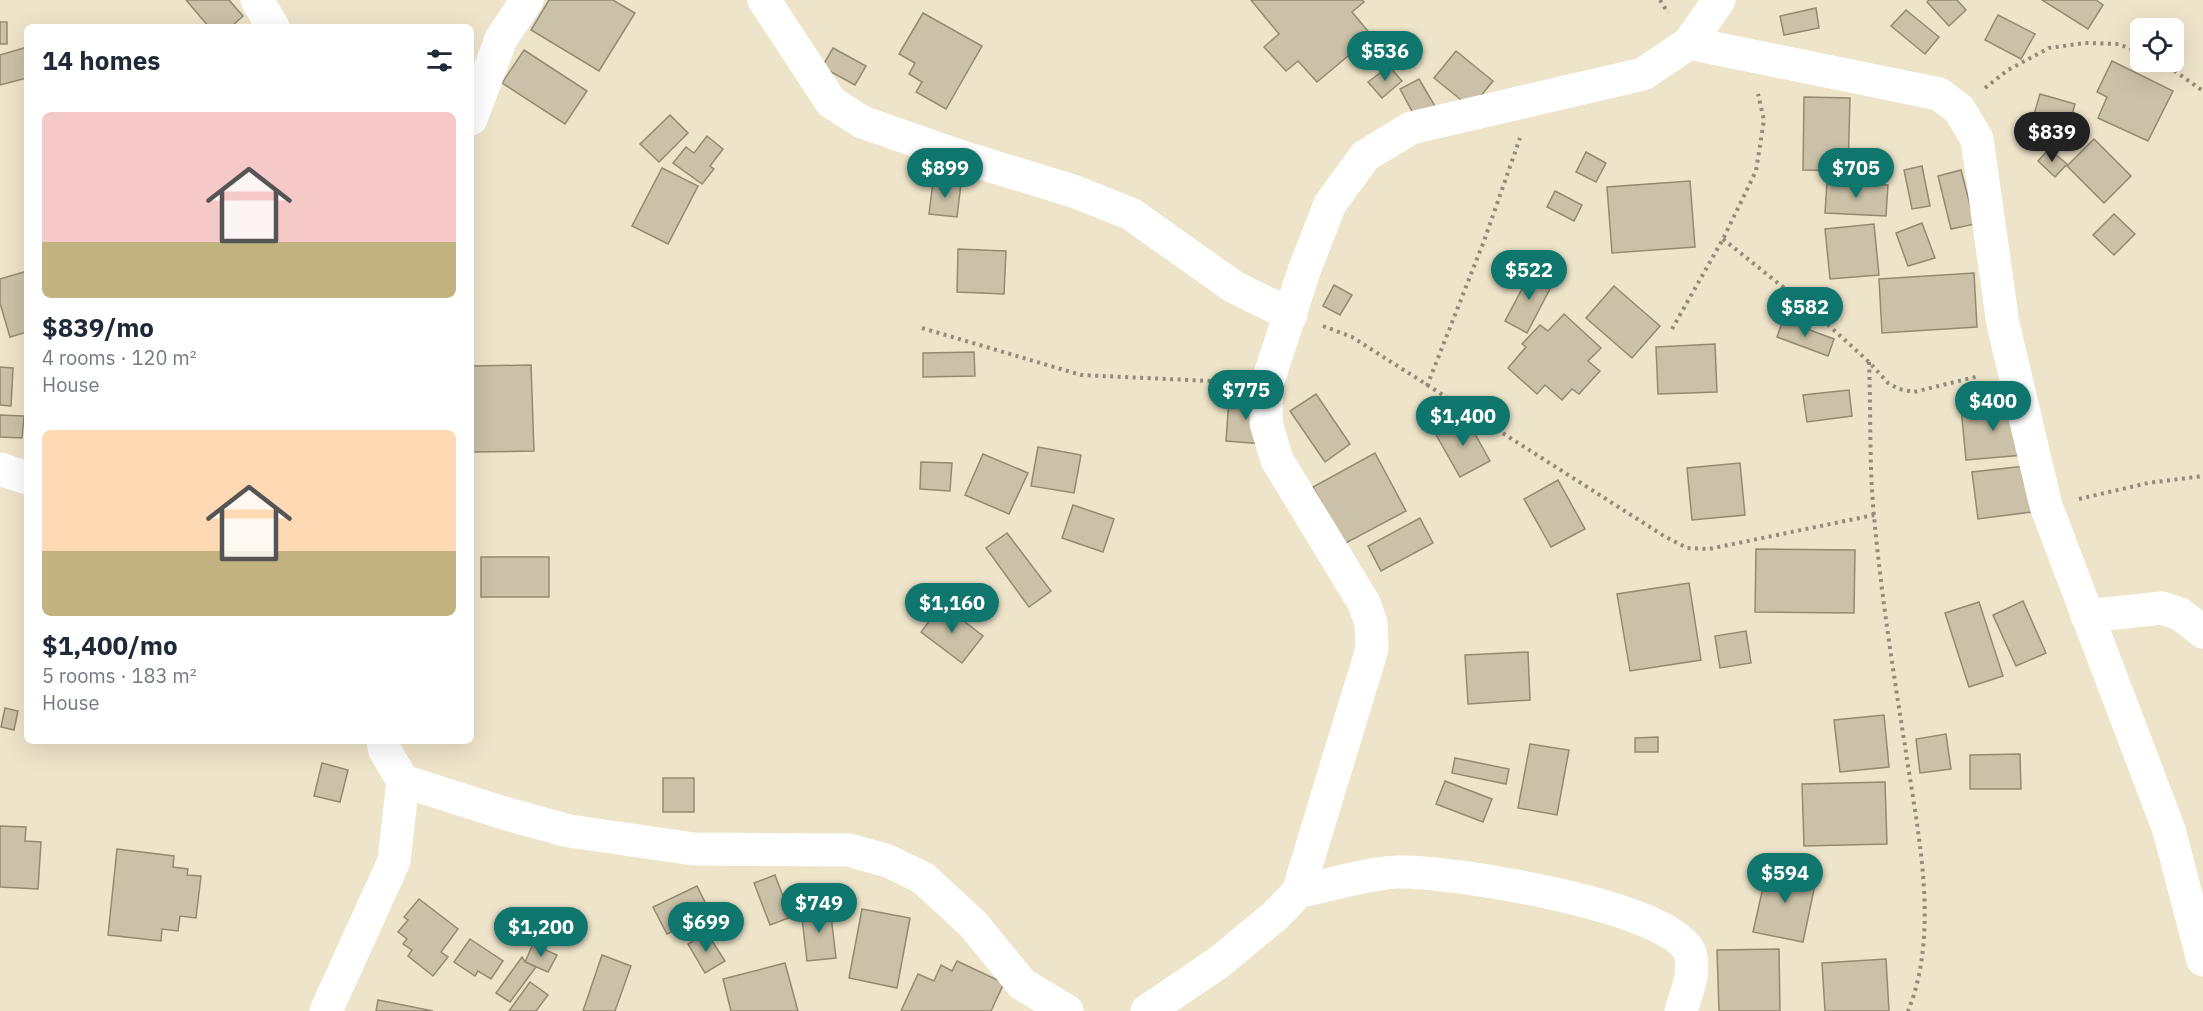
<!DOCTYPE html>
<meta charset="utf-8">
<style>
:root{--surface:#fff;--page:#f6f6f7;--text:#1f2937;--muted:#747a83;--accent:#0f766e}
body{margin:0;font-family:"IBM Plex Sans",sans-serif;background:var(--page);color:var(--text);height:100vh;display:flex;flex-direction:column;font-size:22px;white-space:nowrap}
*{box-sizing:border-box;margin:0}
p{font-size:20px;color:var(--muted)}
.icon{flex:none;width:33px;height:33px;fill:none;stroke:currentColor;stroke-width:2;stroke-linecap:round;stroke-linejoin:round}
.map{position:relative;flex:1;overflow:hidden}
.panel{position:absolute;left:24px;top:24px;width:450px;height:720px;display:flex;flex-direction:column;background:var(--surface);border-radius:9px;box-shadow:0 6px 24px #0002}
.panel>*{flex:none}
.buttons{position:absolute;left:2130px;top:18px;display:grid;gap:12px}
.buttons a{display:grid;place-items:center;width:54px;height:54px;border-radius:9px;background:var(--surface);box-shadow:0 6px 24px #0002;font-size:30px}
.price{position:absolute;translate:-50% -51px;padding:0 14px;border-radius:21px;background:var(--accent);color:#fff;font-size:20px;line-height:39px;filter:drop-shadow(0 2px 3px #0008)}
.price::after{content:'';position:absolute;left:50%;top:36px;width:18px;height:14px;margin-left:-9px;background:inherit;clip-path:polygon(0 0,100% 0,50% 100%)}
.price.current{background:#222;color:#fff}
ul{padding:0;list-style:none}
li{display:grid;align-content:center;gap:12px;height:318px;padding:0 18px}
li span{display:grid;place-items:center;height:186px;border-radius:9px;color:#555}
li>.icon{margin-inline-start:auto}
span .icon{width:108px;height:108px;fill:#fffc;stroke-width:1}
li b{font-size:26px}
h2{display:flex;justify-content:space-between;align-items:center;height:72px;padding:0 18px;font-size:26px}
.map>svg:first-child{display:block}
</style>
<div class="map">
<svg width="2203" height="1011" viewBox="0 0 2203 1011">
<rect width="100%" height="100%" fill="#eee4ca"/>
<!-- building -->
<g fill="#cbc1a8" stroke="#938a72" stroke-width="1.5">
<path d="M186,0H229L243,16L231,27H209Z"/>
<path d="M549,0H613L635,13L599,71L531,30Z"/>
<path d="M1251,0H1362L1364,2L1352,12L1372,36L1317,82L1298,61L1286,71L1264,47L1279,34Z"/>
<path d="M1929,0H1957L1966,10L1949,26L1927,2Z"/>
<path d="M2042,0H2096L2103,5L2088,29Z"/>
<path d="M1816,8L1819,28L1784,35L1780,16Z"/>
<path d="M1906,10L1939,37L1925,54L1891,26Z"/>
<path d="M923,13L982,46L946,109L916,92L922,82L909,74L915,63L899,54Z"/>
<path d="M1998,15L2035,34L2021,59L1985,40Z"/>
<rect x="0" y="22" width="7" height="22"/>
<path d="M27,47V78L0,85V55Z"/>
<path d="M833,48L866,66L855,85L822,67Z"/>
<path d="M524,50L587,91L565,124L502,83Z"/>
<path d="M1456,51L1493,81L1471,108L1434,78Z"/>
<path d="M2112,61L2173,91L2148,141L2098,118L2107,97L2097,92Z"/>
<path d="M1389,66L1402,81L1382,98L1368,82Z"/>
<path d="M1419,79L1439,113L1419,124L1400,89Z"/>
<path d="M2040,94L2075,104L2063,145L2028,135Z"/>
<path d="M1804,97L1850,98L1848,171L1803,170Z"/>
<path d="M670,115L688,133L659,162L640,144Z"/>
<path d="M707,136L723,149L710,166L714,169L702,184L673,163L686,147L694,153Z"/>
<path d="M2094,139L2131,176L2104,203L2067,166Z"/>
<path d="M2049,149L2067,164L2055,177L2038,161Z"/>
<path d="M1586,152L1606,163L1596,182L1576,172Z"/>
<path d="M1922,166L1930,206L1912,209L1904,170Z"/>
<path d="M662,168L698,186L668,244L632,226Z"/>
<path d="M1961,170L1975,224L1951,229L1938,176Z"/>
<path d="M933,181L961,184L957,217L929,214Z"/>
<path d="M1690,181L1695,247L1612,253L1607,187Z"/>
<path d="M1827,182L1888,185L1886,216L1825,213Z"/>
<path d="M1555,191L1582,205L1574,221L1547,207Z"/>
<path d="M2114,214L2135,234L2114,255L2093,235Z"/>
<path d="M1922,223L1935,258L1908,266L1896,233Z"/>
<path d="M1874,224L1879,275L1830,279L1825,229Z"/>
<path d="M958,249L1006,251L1004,294L957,292Z"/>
<path d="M1532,270L1554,281L1527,333L1505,321Z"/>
<path d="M27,271V332L10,337L0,303V279Z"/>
<path d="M1974,273L1977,327L1882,333L1879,279Z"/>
<path d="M1334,285L1352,295L1340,315L1323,306Z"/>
<path d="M1614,286L1660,326L1632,358L1586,318Z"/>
<path d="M1564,314L1601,348L1588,361L1600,371L1579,394L1572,389L1562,400L1545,385L1537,394L1508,368L1526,347L1522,344L1540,325L1548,331Z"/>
<path d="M1783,320L1834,339L1828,356L1777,337Z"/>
<path d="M1715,344L1717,392L1658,394L1656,347Z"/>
<path d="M974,352L975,376L923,377V353Z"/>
<path d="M531,365L534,451L472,452L471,366Z"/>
<path d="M0,367L13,368L11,406L0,405Z"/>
<path d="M1849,390L1852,416L1807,422L1803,395Z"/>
<path d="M1316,394L1350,444L1325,462L1290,411Z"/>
<path d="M1229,398L1266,401L1263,444L1226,441Z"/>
<path d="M2019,403L2024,455L1966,460L1961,408Z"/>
<path d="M0,415L24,416L22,438L0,437Z"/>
<path d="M1465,416L1490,461L1460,477L1435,433Z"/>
<path d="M1038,447L1081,455L1074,493L1031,486Z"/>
<path d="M1375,453L1406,511L1344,544L1313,487Z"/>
<path d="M983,454L1028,473L1009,514L965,495Z"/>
<path d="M921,462L952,463L950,491L920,489Z"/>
<path d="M1740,463L1745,515L1692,520L1687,468Z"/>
<path d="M2025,466L2031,512L1978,519L1972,472Z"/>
<path d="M1558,480L1585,529L1551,547L1524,499Z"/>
<path d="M1073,505L1114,519L1103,552L1062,538Z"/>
<path d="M1420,518L1433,543L1381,571L1368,546Z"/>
<path d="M1007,533L1051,591L1029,607L986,548Z"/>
<path d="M1756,549L1855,550L1854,613L1755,612Z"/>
<rect x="481" y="557" width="68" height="40"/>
<path d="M1689,583L1701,660L1630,671L1617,594Z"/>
<path d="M2023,601L2046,653L2016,666L1993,615Z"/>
<path d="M1979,602L2003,676L1969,687L1945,613Z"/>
<path d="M942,604L983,636L962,663L921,632Z"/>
<path d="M1746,631L1751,663L1720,668L1715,636Z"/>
<path d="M1528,652L1530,700L1468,704L1465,655Z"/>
<path d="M5,708L18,711L14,730L1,727Z"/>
<path d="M1884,715L1889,767L1840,772L1834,720Z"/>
<path d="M1946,734L1951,769L1920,773L1916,739Z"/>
<path d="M1658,737V752H1635V738Z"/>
<path d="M1530,744L1569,750L1557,815L1518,808Z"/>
<path d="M2020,754L2021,789H1970V755Z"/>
<path d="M1455,758L1509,769L1506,784L1452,773Z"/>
<path d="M322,763L348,770L340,802L314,796Z"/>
<rect x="663" y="778" width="31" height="34"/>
<path d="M1445,781L1492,799L1483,822L1436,804Z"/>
<path d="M1885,782L1887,844L1804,846L1802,784Z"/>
<path d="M0,826L26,827L25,841L41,842L38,889L0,887Z"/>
<path d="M117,849L174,856L173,867L188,869L187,875L201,876L196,918L180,916L178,931L162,929L161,941L108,935Z"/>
<path d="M1768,865L1817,875L1803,942L1753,932Z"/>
<path d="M775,875L791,917L770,925L754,883Z"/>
<path d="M697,886L711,914L667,934L653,907Z"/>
<path d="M419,899L458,929L441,952L448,957L433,976L408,956L412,950L403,944L407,939L398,932L408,920L404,917Z"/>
<path d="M830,907L836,958L807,961L801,910Z"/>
<path d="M862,909L910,918L897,988L849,978Z"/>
<path d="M707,933L725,961L705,973L688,944Z"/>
<path d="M470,939L503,961L491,979L478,971L475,976L454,962Z"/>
<path d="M533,944L557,955L548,972L525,962Z"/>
<path d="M1779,949L1780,1011H1719L1717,950Z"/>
<path d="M602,955L631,966L615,1011H583Z"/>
<path d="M522,957L525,962L536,967L510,1002L496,993Z"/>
<path d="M1886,959L1889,1011H1825L1822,963Z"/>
<path d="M957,961L1004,983L991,1011H901L918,974L934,981L941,965L952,971Z"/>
<path d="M785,963L798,1011H731L723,979Z"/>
<path d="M530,982L548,995L536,1011H509Z"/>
<path d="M378,1000L433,1011H376Z"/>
</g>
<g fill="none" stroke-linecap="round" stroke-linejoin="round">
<!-- path -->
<g stroke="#938c7a" stroke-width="4" stroke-dasharray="3 4.5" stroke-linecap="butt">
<path d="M1660,0L1668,13"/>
<path d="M2162,62L2203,91"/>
<path d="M1985,88L2008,70L2049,48L2085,43L2119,44L2140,53"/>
<path d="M1723,239L1814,312L1869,362L1888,383L1899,389L1914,392L1979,376"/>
<path d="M1323,326L1352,337L1664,536L1687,548L1709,549L1874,515"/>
<path d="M922,328L1081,375L1232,382"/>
<path d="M1672,329L1723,239L1756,171L1764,120L1758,94"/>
<path d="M1869,362C1871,413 1869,465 1874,516C1881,593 1893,670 1905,746C1917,829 1941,931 1908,1011"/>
<path d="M1427,386L1484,241L1520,138"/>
<path d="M2079,499L2148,483L2203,476"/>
</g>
<!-- minor -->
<g stroke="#fff" stroke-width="33">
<path d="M257,0L273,27"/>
<path d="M764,0L831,102L862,122L962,157L1073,191L1131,214L1234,287L1291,315"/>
<path d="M1689,43L1939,94L1959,109L1977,139L2003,324L2046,506L2169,830L2203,960"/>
<path d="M471,119L501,39L527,0"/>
<path d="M0,469L27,478"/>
<path d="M2087,616L2162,608L2180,614L2203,632"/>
<path d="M403,781L507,814L569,831L694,849L849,850L888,861L923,878L973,924L1022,984L1067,1011"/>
<path d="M1298,892C1330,885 1364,874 1397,872C1446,870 1674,906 1690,953C1696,971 1686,994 1681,1011"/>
<path d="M326,1011L394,861L403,781L385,751L383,741"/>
<path d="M1147,1011L1218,963L1276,915L1298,892L1372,649L1371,623L1364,603L1277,460L1266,423L1267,384L1304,271L1330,204L1365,156L1411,128L1643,74L1689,43L1719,0"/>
</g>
</g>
</svg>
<div class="buttons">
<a><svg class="icon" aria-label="locate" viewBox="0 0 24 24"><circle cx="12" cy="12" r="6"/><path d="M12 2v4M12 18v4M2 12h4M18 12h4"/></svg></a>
</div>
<b class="price" style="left:1385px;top:82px">$536</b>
<b class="price current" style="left:2052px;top:163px">$839</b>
<b class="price" style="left:945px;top:199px">$899</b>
<b class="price" style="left:1856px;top:199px">$705</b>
<b class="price" style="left:1529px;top:301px">$522</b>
<b class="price" style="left:1805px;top:338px">$582</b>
<b class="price" style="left:1246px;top:421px">$775</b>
<b class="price" style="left:1993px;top:432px">$400</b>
<b class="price" style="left:1463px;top:447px">$1,400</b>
<b class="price" style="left:952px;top:634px">$1,160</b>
<b class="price" style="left:1785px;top:904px">$594</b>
<b class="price" style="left:819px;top:934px">$749</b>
<b class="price" style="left:706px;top:953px">$699</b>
<b class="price" style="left:541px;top:958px">$1,200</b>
<section class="panel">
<h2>14 homes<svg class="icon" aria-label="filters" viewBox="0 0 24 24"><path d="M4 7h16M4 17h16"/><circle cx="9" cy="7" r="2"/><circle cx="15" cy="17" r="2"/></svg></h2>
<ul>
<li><span style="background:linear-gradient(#f6c9c9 70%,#c2b280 0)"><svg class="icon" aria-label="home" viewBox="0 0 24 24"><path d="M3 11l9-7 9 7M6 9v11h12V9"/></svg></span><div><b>$839/mo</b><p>4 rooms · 120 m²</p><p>House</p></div></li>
<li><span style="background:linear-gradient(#ffd9b3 65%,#c2b280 0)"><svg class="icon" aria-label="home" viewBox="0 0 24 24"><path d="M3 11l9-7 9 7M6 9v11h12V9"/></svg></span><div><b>$1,400/mo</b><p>5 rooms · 183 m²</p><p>House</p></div></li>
</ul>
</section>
</div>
